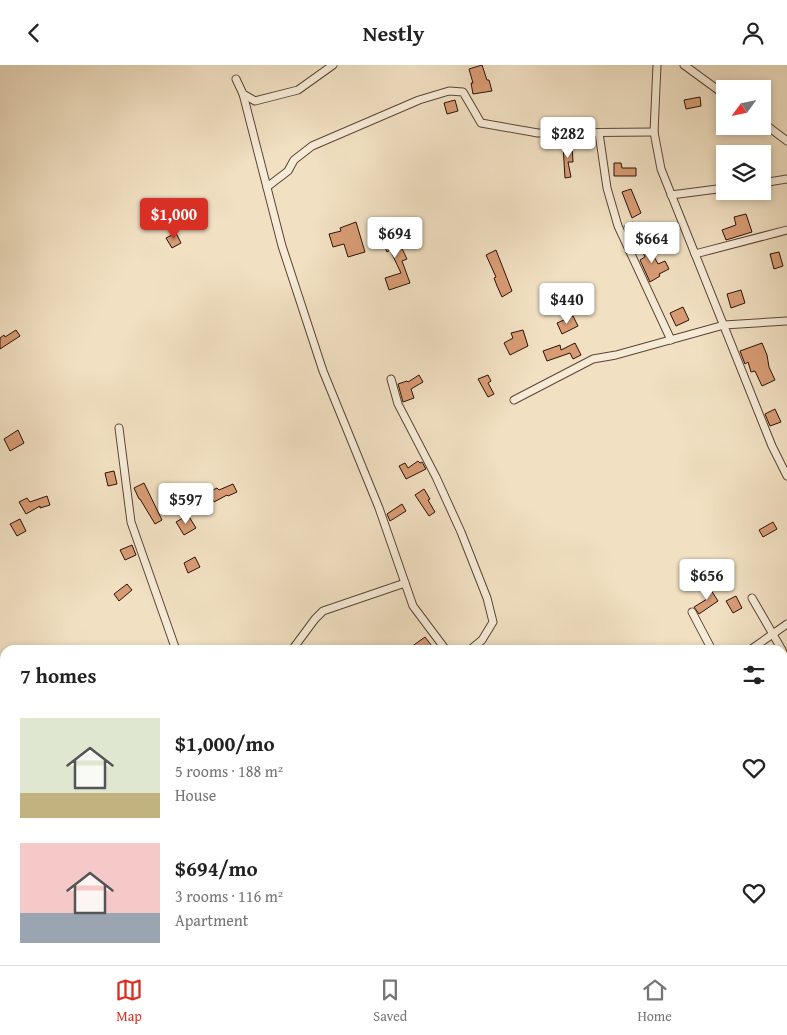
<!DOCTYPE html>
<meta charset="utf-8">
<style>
:root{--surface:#fff;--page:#f2f2f2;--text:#222;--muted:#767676;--line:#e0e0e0;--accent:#d93025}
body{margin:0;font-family:"Gentium Book Plus",serif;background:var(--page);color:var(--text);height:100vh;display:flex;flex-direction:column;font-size:19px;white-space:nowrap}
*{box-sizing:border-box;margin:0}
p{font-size:16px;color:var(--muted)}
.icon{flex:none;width:28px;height:28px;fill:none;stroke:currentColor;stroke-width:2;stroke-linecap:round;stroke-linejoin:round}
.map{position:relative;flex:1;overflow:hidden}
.side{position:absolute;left:0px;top:580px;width:788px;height:320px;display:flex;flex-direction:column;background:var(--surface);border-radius:15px 15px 0 0;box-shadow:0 2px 8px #0003}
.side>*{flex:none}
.needle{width:32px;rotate:237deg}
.buttons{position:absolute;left:716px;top:15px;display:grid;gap:10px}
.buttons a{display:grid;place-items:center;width:55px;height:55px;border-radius:0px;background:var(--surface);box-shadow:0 2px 8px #0003;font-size:25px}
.price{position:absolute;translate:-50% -42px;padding:0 11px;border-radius:5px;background:#fff;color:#222;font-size:16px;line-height:32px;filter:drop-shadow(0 1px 2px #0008)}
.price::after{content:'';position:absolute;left:50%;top:30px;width:15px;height:11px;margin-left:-8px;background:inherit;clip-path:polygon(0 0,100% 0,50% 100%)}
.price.on{background:var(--accent);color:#fff}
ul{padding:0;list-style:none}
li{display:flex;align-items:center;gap:15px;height:125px;padding:0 20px}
li span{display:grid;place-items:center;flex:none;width:140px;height:100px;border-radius:0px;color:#555}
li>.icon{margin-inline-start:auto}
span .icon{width:60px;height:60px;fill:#fffc;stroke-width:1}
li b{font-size:21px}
h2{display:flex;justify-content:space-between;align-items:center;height:60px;padding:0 20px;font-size:21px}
header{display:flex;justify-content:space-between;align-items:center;height:65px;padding:0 20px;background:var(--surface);font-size:22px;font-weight:700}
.menu{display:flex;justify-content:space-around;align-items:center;height:70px;border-top:1px solid var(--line);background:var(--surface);font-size:14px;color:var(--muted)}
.menu a{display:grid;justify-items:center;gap:2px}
.menu .on{color:var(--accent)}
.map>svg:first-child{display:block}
</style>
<header><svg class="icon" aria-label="back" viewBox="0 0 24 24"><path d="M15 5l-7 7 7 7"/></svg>Nestly<svg class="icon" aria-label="person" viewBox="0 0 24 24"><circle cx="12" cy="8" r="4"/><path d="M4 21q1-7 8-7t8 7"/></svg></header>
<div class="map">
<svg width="787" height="900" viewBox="0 0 787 900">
<rect width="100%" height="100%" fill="#f1e0c2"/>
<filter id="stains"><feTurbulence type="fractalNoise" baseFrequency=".004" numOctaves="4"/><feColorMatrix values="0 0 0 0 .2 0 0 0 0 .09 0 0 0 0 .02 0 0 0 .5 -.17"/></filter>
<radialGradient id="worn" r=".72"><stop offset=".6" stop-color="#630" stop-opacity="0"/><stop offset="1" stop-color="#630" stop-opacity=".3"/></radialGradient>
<!-- building -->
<g fill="#d89c74" stroke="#2b1106">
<path d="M482,0L487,15H489L492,26L473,29L471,18H473L469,4Z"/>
<path d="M700,32L701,41L686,44L684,35Z"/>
<path d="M455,35L458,46L447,49L444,38Z"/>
<path d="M563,80H572L573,97H568L571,112L565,113Z"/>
<path d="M614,98H621L622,103H636V111H614Z"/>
<path d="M631,124L641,148L632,153L622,127Z"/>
<path d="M746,149L752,167L726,175L722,165L736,160L734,152Z"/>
<path d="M356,157L365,187L348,192L344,179L333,182L329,169L341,166L340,163Z"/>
<path d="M633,157L644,177L634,182L624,161Z"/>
<path d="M390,159L407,194L402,196L410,218L389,225L385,213L401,208L390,185L387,187L382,176L387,174L382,163Z"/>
<path d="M176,168L181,178L172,183L166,173Z"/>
<path d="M647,178L658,199L665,196L669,204L659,209L660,211L650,217L640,195L645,192L640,182Z"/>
<path d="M496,185L512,226L502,232L497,221L494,213L496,212L486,190Z"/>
<path d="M779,187L783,201L774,204L770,189Z"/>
<path d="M741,225L745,238L731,243L727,229Z"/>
<path d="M683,242L689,255L676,261L670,248Z"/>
<path d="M573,251L578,261L562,269L557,258Z"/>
<path d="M16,265L20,271L0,284V273L4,270L5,272Z"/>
<path d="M523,265L528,281L510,290L504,278L513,273L511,268Z"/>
<path d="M575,278L581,290L573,294L570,288L547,296L543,286L560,280L561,285Z"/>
<path d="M762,278L767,290L769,302L775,315L762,321L755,306L751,307L748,297L745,299L740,286Z"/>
<path d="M419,310L423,317L411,324L414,333L403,337L398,319L407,316L408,317Z"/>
<path d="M488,310L491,316L488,318L494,329L488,332L478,314Z"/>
<path d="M775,344L781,357L770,361L765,349Z"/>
<path d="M18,365L24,378L10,386L4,374Z"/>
<path d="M418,396L420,398L422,397L426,404L406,414L399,401L405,398L408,403Z"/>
<path d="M114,406L117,419L108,421L105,408Z"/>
<path d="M144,418L162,455L155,459L140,434H139L134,423Z"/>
<path d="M233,419L237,427L228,431L227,430L214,437L209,427L217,423L219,425Z"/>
<path d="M424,424L430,434L428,435L435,447L429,451L415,430Z"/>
<path d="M47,431L50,440L40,443V441L26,449L19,437L27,433L30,437Z"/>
<path d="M402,439L406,446L390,456L387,449Z"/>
<path d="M188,450L196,463L184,470L176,457Z"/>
<path d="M20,454L26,466L17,471L10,459Z"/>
<path d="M773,457L777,464L763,472L759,465Z"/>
<path d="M132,480L136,490L125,495L120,485Z"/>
<path d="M195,492L200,502L188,508L184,498Z"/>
<path d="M127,519L132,525L119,536L114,529Z"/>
<path d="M709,522L718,536L699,549L694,542L707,534L702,525Z"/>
<path d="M736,531L742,543L733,548L726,536Z"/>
<path d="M425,572L435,585H407Z"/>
</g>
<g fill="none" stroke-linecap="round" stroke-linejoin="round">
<defs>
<g id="service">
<path d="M258,895L265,900"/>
<path d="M162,900L166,895"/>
<path d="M367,900L371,895"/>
<path d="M447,900L451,895"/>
<path d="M604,900L609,895"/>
</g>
<g id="minor">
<path d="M657,0L654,67L661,104L772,381L787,411"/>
<path d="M684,0L725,30"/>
<path d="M236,14L243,29L255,36L298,25L333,0"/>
<path d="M243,29L282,181L323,306L379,443L413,541L446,585"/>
<path d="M762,57L787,76"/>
<path d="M599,68L607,123L618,161L671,275"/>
<path d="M762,118L787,114"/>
<path d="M267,122L288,106L294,95L312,81L419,35L449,26L463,27L481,58L538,68L654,67"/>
<path d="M671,130L725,123"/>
<path d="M695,189L787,165"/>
<path d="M391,314L398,339L436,412L461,467L487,533L493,557L482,575L470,585"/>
<path d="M514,335L593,294L616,290L724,260L787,256"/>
<path d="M119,363L131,457L176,585"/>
<path d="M752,533L782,585"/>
<path d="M692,547L712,585"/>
<path d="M292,585L315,554L323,546L405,518"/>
<path d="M750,585L787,559"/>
<path d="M782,586L787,595"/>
<path d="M0,868L5,866"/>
</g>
</defs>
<!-- service casing -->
<use href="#service" stroke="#5c4535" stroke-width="5.5"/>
<!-- minor casing -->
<use href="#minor" stroke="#5c4535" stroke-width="9"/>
<!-- service -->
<use href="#service" stroke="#f6ebd7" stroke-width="4"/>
<!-- minor -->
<use href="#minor" stroke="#f6ebd7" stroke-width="7"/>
</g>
<rect width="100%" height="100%" filter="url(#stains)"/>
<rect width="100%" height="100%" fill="url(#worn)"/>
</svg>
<div class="buttons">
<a><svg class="needle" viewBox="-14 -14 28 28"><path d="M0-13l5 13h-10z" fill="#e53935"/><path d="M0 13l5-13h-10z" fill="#767676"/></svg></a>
<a><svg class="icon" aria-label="layers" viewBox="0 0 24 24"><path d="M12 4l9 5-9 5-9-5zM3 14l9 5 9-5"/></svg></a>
</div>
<b class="price" style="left:568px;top:94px">$282</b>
<b class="price on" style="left:174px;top:175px">$1,000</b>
<b class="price" style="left:395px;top:194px">$694</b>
<b class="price" style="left:652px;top:199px">$664</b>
<b class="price" style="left:567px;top:260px">$440</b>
<b class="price" style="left:186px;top:460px">$597</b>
<b class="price" style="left:707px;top:536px">$656</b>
<section class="side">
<h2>7 homes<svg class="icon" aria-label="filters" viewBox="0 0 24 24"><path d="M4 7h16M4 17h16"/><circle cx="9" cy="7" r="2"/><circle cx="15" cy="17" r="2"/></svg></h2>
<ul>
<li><span style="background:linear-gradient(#dfe7d0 75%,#c2b280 0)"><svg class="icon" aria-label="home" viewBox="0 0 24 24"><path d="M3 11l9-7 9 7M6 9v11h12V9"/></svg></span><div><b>$1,000/mo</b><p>5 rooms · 188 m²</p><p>House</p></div><svg class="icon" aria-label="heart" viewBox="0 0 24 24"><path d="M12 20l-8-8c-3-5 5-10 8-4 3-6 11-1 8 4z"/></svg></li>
<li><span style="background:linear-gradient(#f6c9c9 70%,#9aa5b1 0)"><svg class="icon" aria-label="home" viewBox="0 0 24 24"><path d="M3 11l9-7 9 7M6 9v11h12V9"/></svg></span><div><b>$694/mo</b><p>3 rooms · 116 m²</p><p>Apartment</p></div><svg class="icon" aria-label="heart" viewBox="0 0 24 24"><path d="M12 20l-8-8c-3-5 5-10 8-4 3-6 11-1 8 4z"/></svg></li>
</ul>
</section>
</div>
<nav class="menu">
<a class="on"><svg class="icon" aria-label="map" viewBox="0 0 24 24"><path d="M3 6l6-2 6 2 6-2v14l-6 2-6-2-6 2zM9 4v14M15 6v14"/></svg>Map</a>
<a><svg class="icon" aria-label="saved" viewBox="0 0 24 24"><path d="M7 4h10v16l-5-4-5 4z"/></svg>Saved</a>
<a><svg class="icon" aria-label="home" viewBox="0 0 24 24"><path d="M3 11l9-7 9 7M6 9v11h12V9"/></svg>Home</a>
</nav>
